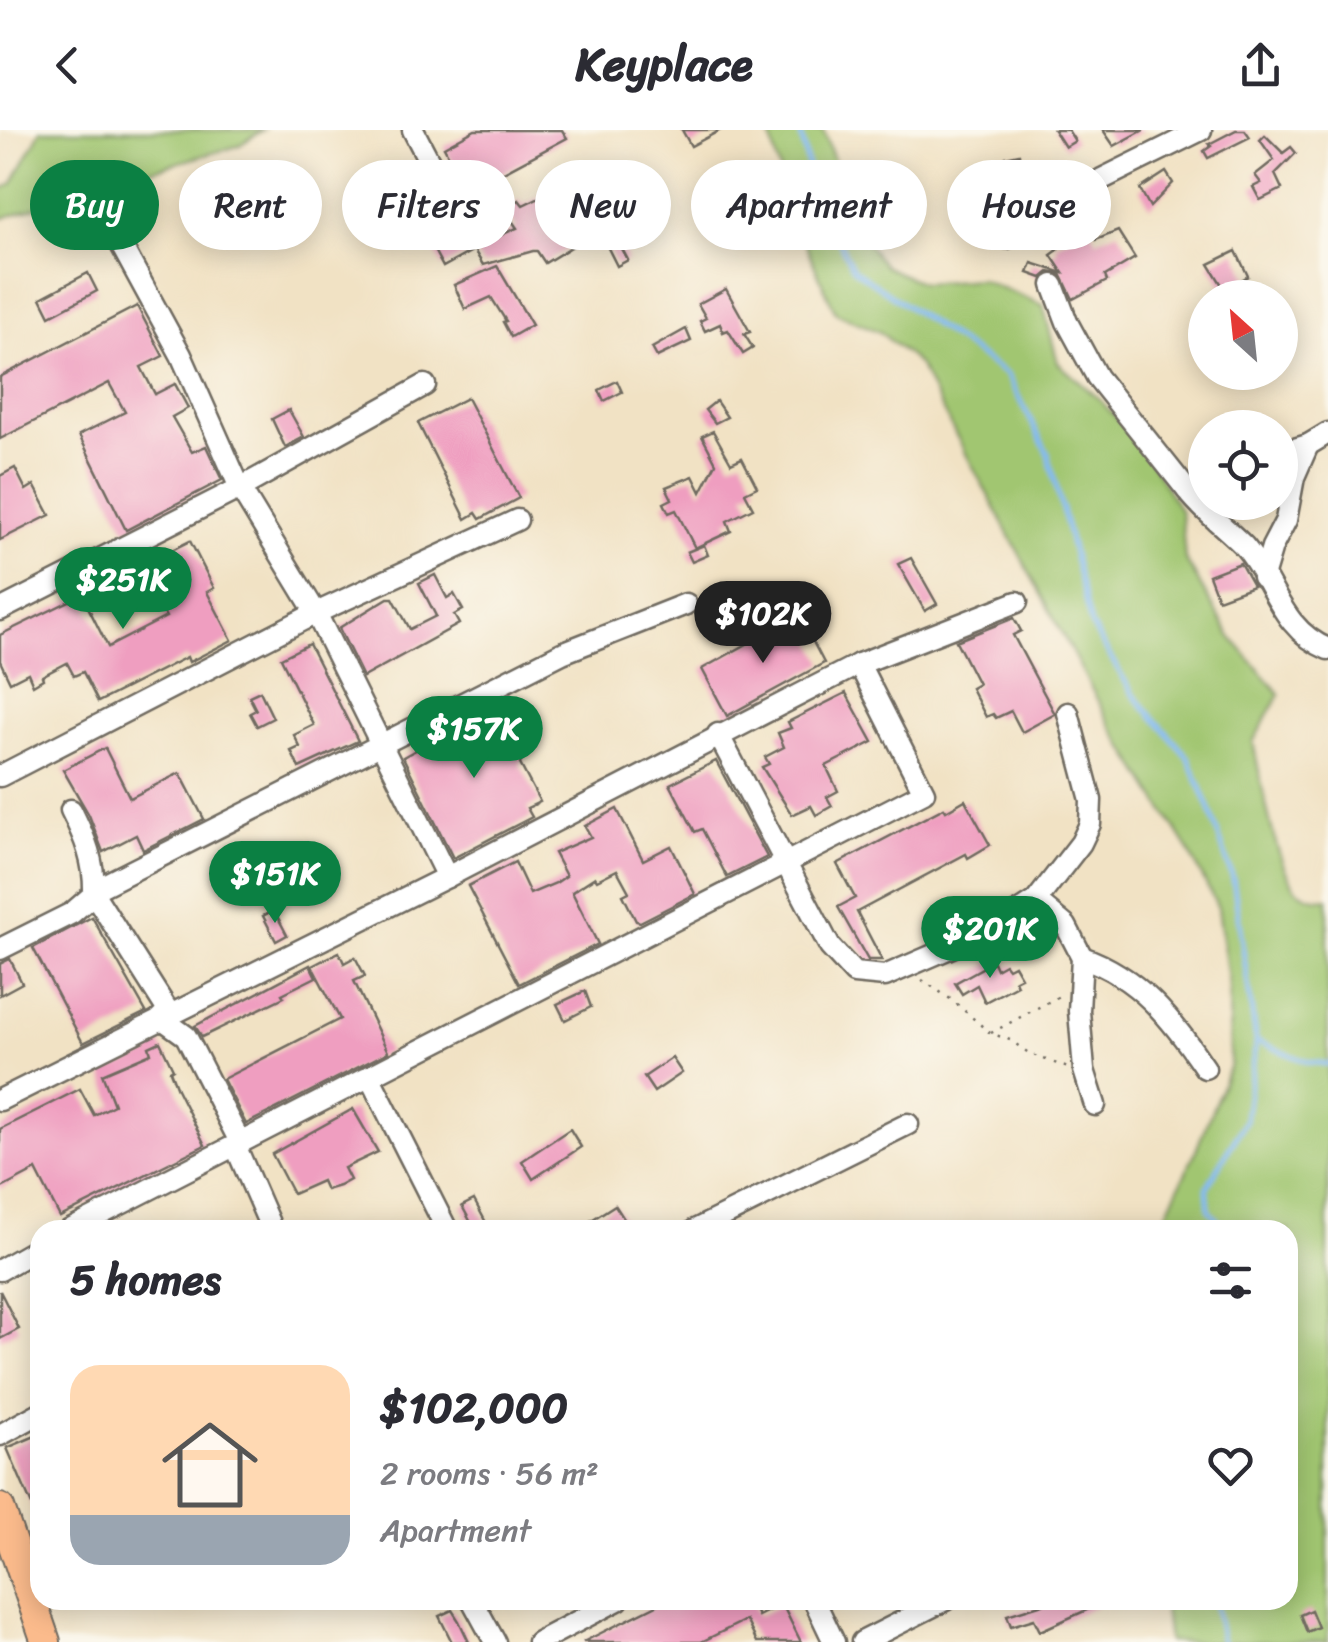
<!DOCTYPE html>
<meta charset="utf-8">
<style>
:root{--surface:#fff;--page:#f2f2f3;--text:#2b2b33;--muted:#7c7c81;--line:#e1e1e2;--accent:#0b8043}
body{margin:0;font-family:Sriracha,sans-serif;background:var(--page);color:var(--text);height:100vh;display:flex;flex-direction:column;font-size:38px;white-space:nowrap}
*{box-sizing:border-box;margin:0}
p{font-size:32px;color:var(--muted)}
.icon{flex:none;width:55px;height:55px;fill:none;stroke:currentColor;stroke-width:2;stroke-linecap:round;stroke-linejoin:round}
.map{position:relative;flex:1;overflow:hidden}
.drawer{position:absolute;left:30px;top:1090px;width:1268px;height:390px;display:flex;flex-direction:column;background:var(--surface);border-radius:30px;box-shadow:0 5px 25px #0003}
.drawer>*{flex:none}
.banner{position:absolute;left:30px;top:30px;width:1270px;height:90px;display:flex;gap:20px}
.needle{width:65px;rotate:333deg}
.buttons{position:absolute;left:1188px;top:150px;display:grid;gap:20px}
.buttons a{display:grid;place-items:center;width:110px;height:110px;border-radius:50%;background:var(--surface);box-shadow:0 5px 25px #0003;font-size:50px}
.price{position:absolute;translate:-50% -85px;padding:0 22px;border-radius:35px;background:var(--accent);color:#fff;font-size:32px;line-height:65px;filter:drop-shadow(0 2px 5px #0008)}
.price::after{content:'';position:absolute;left:50%;top:60px;width:30px;height:22px;margin-left:-15px;background:inherit;clip-path:polygon(0 0,100% 0,50% 100%)}
.price.active{background:#222;color:#fff}
ul{padding:0;list-style:none}
li{display:flex;align-items:center;gap:30px;height:250px;padding:0 40px}
li+li{border-top:2px solid var(--line)}
li span{display:grid;place-items:center;flex:none;width:280px;height:200px;border-radius:30px;color:#555}
li>.icon{margin-inline-start:auto}
span .icon{width:120px;height:120px;fill:#fffc;stroke-width:1}
li b{font-size:42px}
h2{display:flex;justify-content:space-between;align-items:center;height:120px;padding:0 40px;font-size:42px}
.tag{padding:0 35px;border-radius:45px;background:var(--surface);box-shadow:0 5px 25px #0003;font-size:35px;line-height:90px}
.tag.active{background:var(--accent);color:#fff}
header{display:flex;justify-content:space-between;align-items:center;height:130px;padding:0 40px;background:var(--surface);font-size:45px;font-weight:800}
.map>svg:first-child{display:block}
</style>
<header><svg class="icon" aria-label="back" viewBox="0 0 24 24"><path d="M15 5l-7 7 7 7"/></svg>Keyplace<svg class="icon" aria-label="share" viewBox="0 0 24 24"><path d="M12 15V3M7 8l5-5 5 5M5 13v7h14v-7"/></svg></header>
<div class="map">
<svg width="1328" height="1512" viewBox="0 0 1328 1512">
<rect width="100%" height="100%" fill="#fbf7ec"/>
<filter id="ink" filterUnits="userSpaceOnUse"><feTurbulence type="fractalNoise" baseFrequency=".01" numOctaves="2"/><feDisplacementMap in="SourceGraphic" scale="20" xChannelSelector="R" yChannelSelector="G"/><feConvolveMatrix kernelMatrix="1 2 1 2 8 2 1 2 1" color-interpolation-filters="sRGB"/></filter>
<filter id="wash" filterUnits="userSpaceOnUse"><feTurbulence type="fractalNoise" baseFrequency=".0048" numOctaves="4" result="noise"/><feDisplacementMap in="SourceGraphic" scale="40" xChannelSelector="R" yChannelSelector="G"/><feGaussianBlur stdDeviation="2.25" result="paint"/><feColorMatrix in="noise" values="0 0 0 0 0 0 0 0 0 0 0 0 0 0 0 0 0 1.4 0 .05"/><feComposite in="paint" operator="in"/></filter>
<g filter="url(#wash)">
<rect width="100%" height="100%" fill="#f1e2c4"/>
<!-- green -->
<g fill="#a1c671" stroke="#66784e" stroke-width="2.5">
<path d="M41,0H263L238,16L130,46L0,89V60L12,54Z"/>
<path d="M769,0H823L862,107L885,137L922,153L980,149L1043,175L1058,233L1099,269L1139,313L1181,382L1185,429L1231,507L1280,564L1253,612C1260,644 1276,742 1299,761C1307,767 1319,770 1328,768V1512H1168L1163,1470H1288V1100H1167L1164,1089L1195,1023L1230,935L1229,856L1218,778L1188,719L1113,599L918,234L880,202L836,183C807,122 785,67 769,0Z"/>
</g>
<g fill="none" stroke-linecap="round" stroke-linejoin="round">
<!-- stream -->
<g stroke="#83baf3" stroke-width="5">
<path d="M800,0L813,60L853,139L1007,245L1048,324L1091,495L1133,564L1188,627L1209,677L1233,749L1256,911L1245,991L1207,1057L1209,1080L1226,1100"/>
<path d="M1256,911L1308,932L1328,934"/>
<path d="M1214,1470L1222,1512"/>
</g>
</g>
<g id="blocks">
<!-- building -->
<g fill="#ef9ec0">
<path d="M475,0H562L567,8L468,61L444,17Z"/>
<path d="M682,0H721L691,16Z"/>
<path d="M1054,0H1068L1075,11L1065,17Z"/>
<path d="M1103,0H1144L1114,16Z"/>
<path d="M1236,0H1245L1250,7L1208,28L1204,21L1211,16L1209,14Z"/>
<path d="M1265,5L1283,23L1291,17L1296,23L1275,44L1282,59L1260,70L1253,57L1261,53L1255,45L1274,30L1260,10Z"/>
<path d="M1019,24L1024,43L1011,47L1006,27Z"/>
<path d="M1166,42L1173,53L1150,77L1140,59Z"/>
<path d="M556,59L559,68L575,60L582,73L591,68L607,95L545,133L537,121H533L483,135L474,120L443,137L429,111L443,103L451,116L477,102L483,113L517,98L504,79L519,70L523,75Z"/>
<path d="M971,64V81L959,82V65Z"/>
<path d="M1089,96L1096,110L1118,101L1135,128L1105,146L1107,151L1073,169L1061,144L1049,142L1042,148L1028,143L1032,133L1063,143L1051,125L1058,120L1055,115Z"/>
<path d="M619,113L628,130L617,136L608,118Z"/>
<path d="M1236,121L1248,146L1225,160L1209,134Z"/>
<path d="M497,136L532,195L511,207L503,192L506,191L491,167L465,179L454,155Z"/>
<path d="M88,143L97,161L50,186L41,168Z"/>
<path d="M726,159L750,202L744,204L753,218L743,224L728,200L723,202L720,194L705,201L700,191L706,188L698,174Z"/>
<path d="M137,176L163,226L141,237L155,264L175,254L188,278L172,287L192,322L206,316L222,350L126,400L79,305L125,282L109,253L0,309V247Z"/>
<path d="M686,199L691,211L657,227L652,218Z"/>
<path d="M617,251L622,262L604,271L599,260Z"/>
<path d="M467,268L519,368L480,389L476,383L466,389L418,293Z"/>
<path d="M716,271L727,287L715,293L705,280Z"/>
<path d="M289,280L304,307L285,317L272,289Z"/>
<path d="M713,301L731,333L742,328L757,357L745,363L753,378L727,391L731,401L695,418L676,380L669,383L664,373L672,369L666,357L693,346L701,362L716,333L702,306Z"/>
<path d="M15,338L26,360L34,355L50,385L0,410V346Z"/>
<path d="M190,411L214,458L207,462L232,510L189,532L187,527L98,572L83,542L74,546L67,533L42,546L43,549L33,555L28,543L10,552L0,531V505L82,465L108,517L166,487L138,437Z"/>
<path d="M704,415L708,425L692,432L687,422Z"/>
<path d="M911,428L937,474L925,481L898,434Z"/>
<path d="M1240,433L1253,456L1218,469L1209,445Z"/>
<path d="M435,445L447,468L454,464L463,480L454,485L459,494L363,547L339,498L388,468H393L410,499L436,486L419,453Z"/>
<path d="M799,485L824,533L727,586L702,539Z"/>
<path d="M1014,488L1021,501L1013,505L1055,584L1022,602L1011,581L996,588L993,584L986,587L971,558L978,554L956,511Z"/>
<path d="M309,514L358,611L299,638L291,621L300,617L294,605L314,595L281,528Z"/>
<path d="M260,561L273,588L257,596L250,583L256,580L249,566Z"/>
<path d="M846,563L873,612L826,636L838,661L827,667L832,676L816,685L811,676L792,685L762,637L769,634L765,627L784,617L778,603L791,598L788,592Z"/>
<path d="M499,575L525,624L520,634L540,672L527,678L532,687L453,728L403,627Z"/>
<path d="M105,618L130,668L180,643L204,689L143,720L136,705L103,722L89,685L63,640Z"/>
<path d="M716,631L767,727L727,747L702,699L695,702L670,654Z"/>
<path d="M965,670L990,715L968,728L966,724L857,782L882,830H868L838,777L855,768L837,734L944,678L946,681Z"/>
<path d="M617,679L643,730L671,716L695,764L640,792L636,791L623,765L629,762L617,740L597,750L595,747L572,762L598,814L519,854L468,756L515,732L530,764L556,753L566,746L554,723L591,707L585,696Z"/>
<path d="M274,780L287,805L276,811L263,786Z"/>
<path d="M92,787L146,882L83,913L33,818Z"/>
<path d="M339,822L344,833L355,827L365,846L354,851L388,922L246,994L223,949L340,889L312,836Z"/>
<path d="M10,829L22,853L0,865V834Z"/>
<path d="M993,832L996,839L1005,834L1008,838L1014,835L1021,847L1015,850L1017,855L985,872L977,855L962,864L955,853Z"/>
<path d="M310,835L316,847L282,864L284,867L202,907L195,896Z"/>
<path d="M585,861L591,877L565,890L557,874Z"/>
<path d="M160,912L173,939L170,941L177,959L205,1015L60,1087L36,1040L0,1059V999L80,959L94,985L114,975L102,944L151,923L149,917Z"/>
<path d="M672,928L682,943L654,962L644,947Z"/>
<path d="M353,979L378,1022L344,1038L350,1050L339,1056L326,1060L322,1051L293,1064L272,1024Z"/>
<path d="M570,999L581,1017L533,1049L522,1031Z"/>
<path d="M474,1070L490,1100H475L462,1076Z"/>
<path d="M615,1075L624,1089L607,1100H576Z"/>
<path d="M0,1161L19,1199L0,1209Z"/>
<path d="M40,1304V1394L7,1318Z"/>
<path d="M667,1470H750L758,1486L782,1474L801,1512H757L746,1490L701,1512H583Z"/>
<path d="M1041,1470H1109L1040,1501L1034,1489L1011,1496L1007,1485L1043,1474Z"/>
<path d="M452,1480L459,1491L469,1512H452L439,1486Z"/>
<path d="M1311,1480L1318,1497L1307,1502L1300,1485Z"/>
</g>
</g>
</g>
<g filter="url(#ink)">
<use href="#blocks" fill-opacity="0" stroke="#706b61" stroke-width="2.5"/>
<g fill="none" stroke-linecap="round" stroke-linejoin="round">
<defs>
<g id="minor">
<path d="M413,0L456,83"/>
<path d="M1007,108L1102,49L1201,0"/>
<path d="M120,113L181,225L240,358L316,483L447,747"/>
<path d="M1053,155L1067,192L1097,247L1187,360L1205,357"/>
<path d="M1280,323L1308,315L1328,303"/>
<path d="M1187,360C1204,382 1225,397 1244,416C1274,450 1280,499 1328,519"/>
<path d="M1263,447L1272,417L1286,390L1294,347L1308,315"/>
<path d="M0,480L240,358L425,255"/>
<path d="M718,604L830,817L854,843L885,846L989,801L1036,771L1081,713L1090,694L1091,670L1068,583"/>
<path d="M0,646L316,483L517,390"/>
<path d="M94,760L562,523L686,474"/>
<path d="M94,764L170,884"/>
<path d="M1036,771L1066,796L1082,827L1079,881L1084,940L1095,975"/>
<path d="M0,819L72,783L94,764C95,732 85,708 71,680"/>
<path d="M1082,827C1139,847 1172,889 1205,938"/>
<path d="M161,888L186,906L240,1012"/>
<path d="M369,946L447,1100"/>
<path d="M0,970L447,747L859,534L1017,472"/>
<path d="M235,1015L272,1100"/>
<path d="M70,1100L924,662L859,534"/>
<path d="M695,1100L908,994"/>
<path d="M0,1140L40,1117"/>
<path d="M0,1305L40,1283"/>
<path d="M472,1470L495,1512"/>
<path d="M814,1470L834,1512"/>
<path d="M538,1512L618,1470"/>
<path d="M862,1512L945,1470"/>
</g>
<path id="major" d="M0,1378L46,1512"/>
</defs>
<!-- minor casing -->
<use href="#minor" stroke="#706b61" stroke-width="25"/>
<!-- major casing -->
<use href="#major" stroke="#706b61" stroke-width="32"/>
<!-- path -->
<g stroke="#706b61" stroke-width="2.5" stroke-dasharray="2.5 8" stroke-linecap="butt">
<path d="M922,850L952,870L990,903L1010,910L1030,924L1068,938"/>
<path d="M991,903L1063,864"/>
</g>
<!-- minor -->
<use href="#minor" stroke="#fff" stroke-width="20"/>
<!-- major -->
<use href="#major" stroke="#fbbb8c" stroke-width="28"/>
</g>
</g>
</svg>
<div class="buttons">
<a><svg class="needle" viewBox="-14 -14 28 28"><path d="M0-13l5 13h-10z" fill="#e53935"/><path d="M0 13l5-13h-10z" fill="#7c7c81"/></svg></a>
<a><svg class="icon" aria-label="locate" viewBox="0 0 24 24"><circle cx="12" cy="12" r="6"/><path d="M12 2v4M12 18v4M2 12h4M18 12h4"/></svg></a>
</div>
<b class="price" style="left:123px;top:502px">$251K</b>
<b class="price active" style="left:763px;top:536px">$102K</b>
<b class="price" style="left:474px;top:651px">$157K</b>
<b class="price" style="left:275px;top:796px">$151K</b>
<b class="price" style="left:990px;top:851px">$201K</b>
<div class="banner">
<a class="tag active">Buy</a>
<a class="tag">Rent</a>
<a class="tag">Filters</a>
<a class="tag">New</a>
<a class="tag">Apartment</a>
<a class="tag">House</a>
</div>
<section class="drawer">
<h2>5 homes<svg class="icon" aria-label="filters" viewBox="0 0 24 24"><path d="M4 7h16M4 17h16"/><circle cx="9" cy="7" r="2"/><circle cx="15" cy="17" r="2"/></svg></h2>
<ul>
<li><span style="background:linear-gradient(#ffd9b3 75%,#9aa5b1 0)"><svg class="icon" aria-label="home" viewBox="0 0 24 24"><path d="M3 11l9-7 9 7M6 9v11h12V9"/></svg></span><div><b>$102,000</b><p>2 rooms · 56 m²</p><p>Apartment</p></div><svg class="icon" aria-label="heart" viewBox="0 0 24 24"><path d="M12 20l-8-8c-3-5 5-10 8-4 3-6 11-1 8 4z"/></svg></li>
</ul>
</section>
</div>
